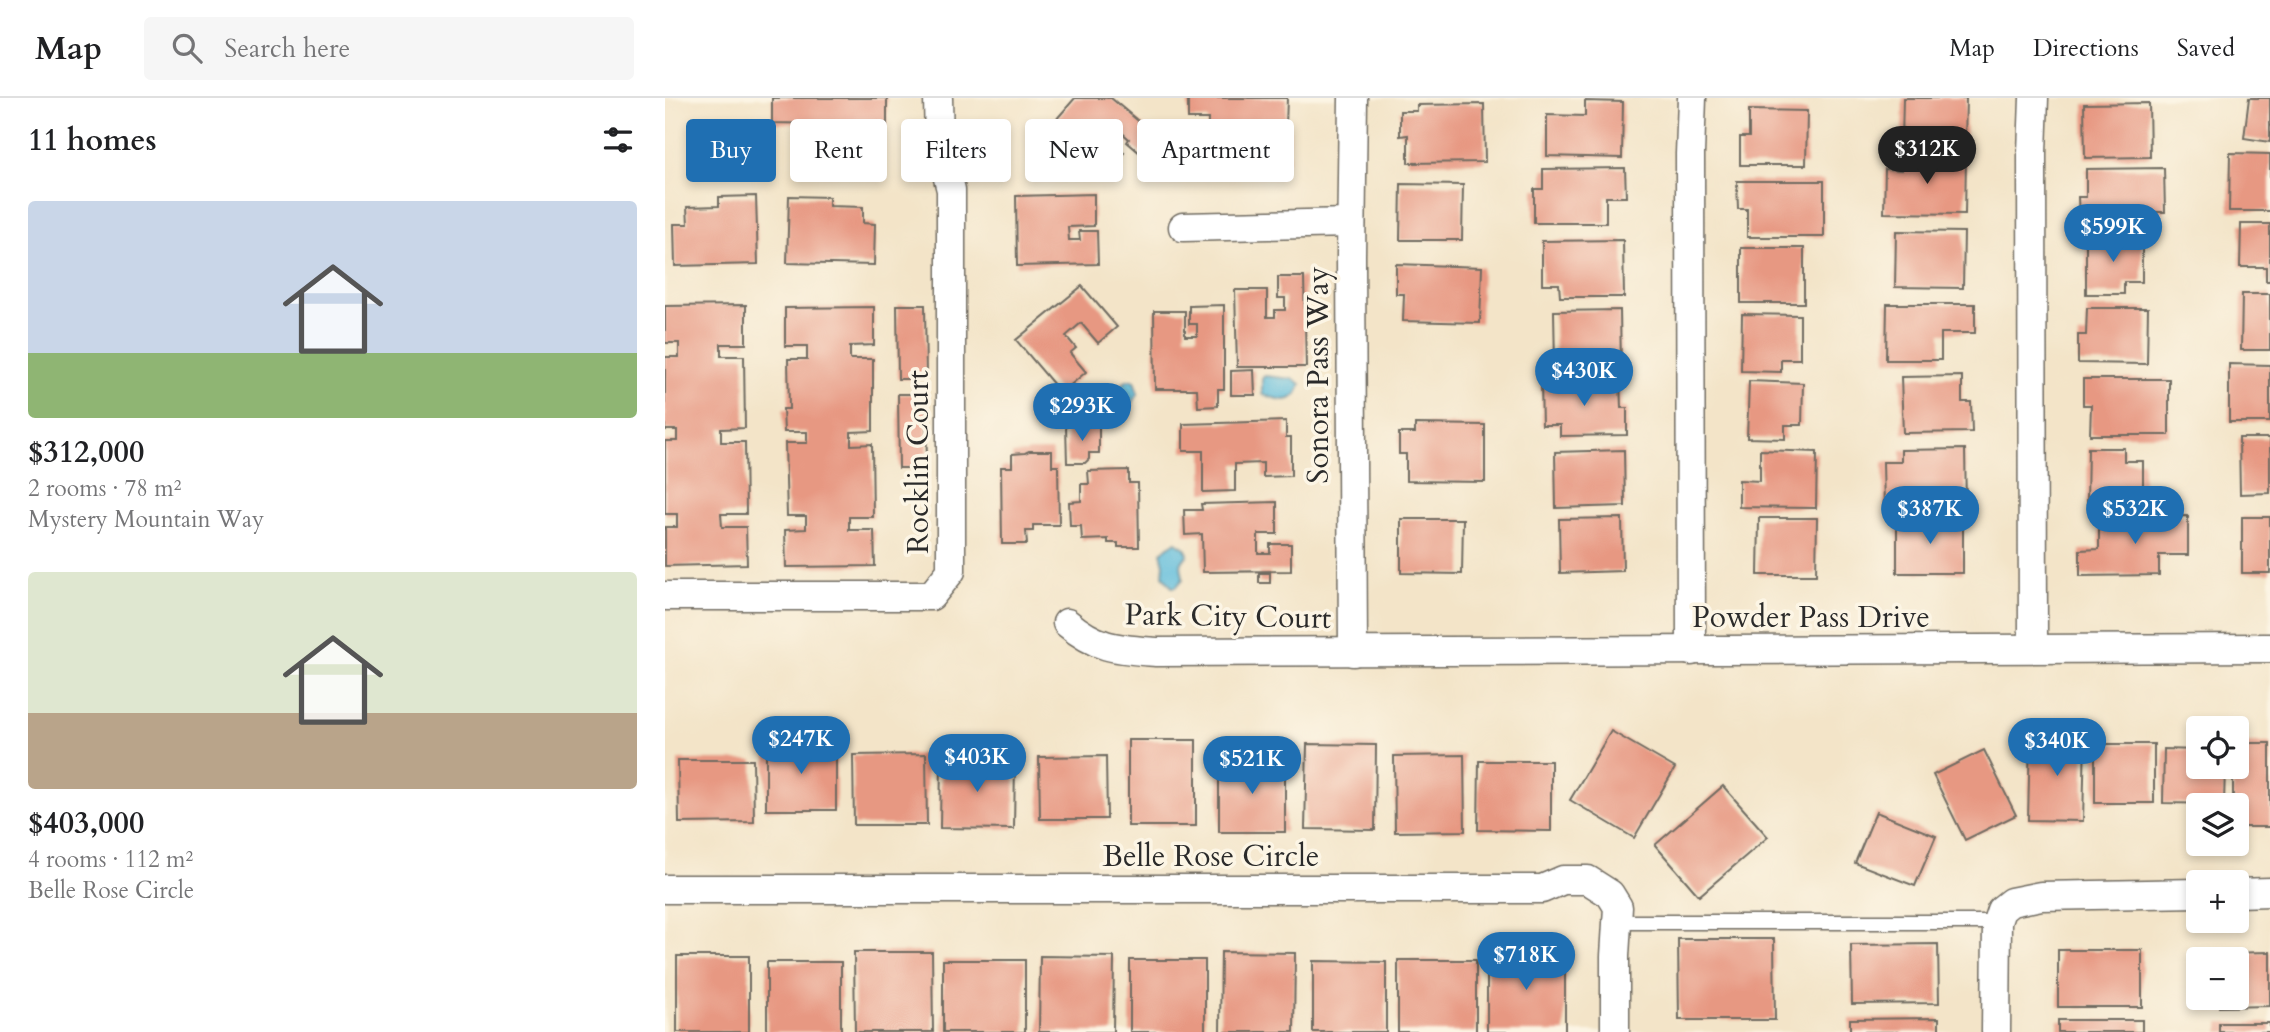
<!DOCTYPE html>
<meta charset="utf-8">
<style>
:root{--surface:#fff;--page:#f6f6f6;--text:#202124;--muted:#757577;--line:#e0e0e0;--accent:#1f6fb2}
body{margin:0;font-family:Cardo,serif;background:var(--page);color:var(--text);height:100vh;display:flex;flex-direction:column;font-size:26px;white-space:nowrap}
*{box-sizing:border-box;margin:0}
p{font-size:23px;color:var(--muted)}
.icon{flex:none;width:38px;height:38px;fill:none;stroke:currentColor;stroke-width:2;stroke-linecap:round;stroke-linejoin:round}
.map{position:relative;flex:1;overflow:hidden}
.side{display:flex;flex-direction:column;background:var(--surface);width:665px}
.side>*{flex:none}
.top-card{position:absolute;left:21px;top:21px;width:665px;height:63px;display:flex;gap:14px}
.tools{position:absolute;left:1521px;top:618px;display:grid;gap:14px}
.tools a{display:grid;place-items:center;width:63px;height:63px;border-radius:7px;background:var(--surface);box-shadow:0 4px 10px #0003;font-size:35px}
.price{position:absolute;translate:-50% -60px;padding:0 16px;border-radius:24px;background:var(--accent);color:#fff;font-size:23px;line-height:46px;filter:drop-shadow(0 2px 4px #0008)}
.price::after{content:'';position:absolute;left:50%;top:42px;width:21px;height:16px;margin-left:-10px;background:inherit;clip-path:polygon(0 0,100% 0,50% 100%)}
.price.on{background:#222;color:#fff}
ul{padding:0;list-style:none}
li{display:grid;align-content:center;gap:14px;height:371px;padding:0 28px}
li span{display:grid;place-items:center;height:217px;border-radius:7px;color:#555}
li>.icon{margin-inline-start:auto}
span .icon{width:126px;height:126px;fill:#fffc;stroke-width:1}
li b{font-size:30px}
h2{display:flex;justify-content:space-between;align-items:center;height:84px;padding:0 28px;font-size:30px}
.tag{padding:0 24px;border-radius:7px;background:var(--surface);box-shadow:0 4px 10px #0003;font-size:24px;line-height:63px}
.tag.on{background:var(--accent);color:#fff}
header{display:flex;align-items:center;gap:42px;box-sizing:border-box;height:98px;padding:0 35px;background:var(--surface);border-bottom:2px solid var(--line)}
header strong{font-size:33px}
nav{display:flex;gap:38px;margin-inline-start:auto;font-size:24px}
.search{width:490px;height:63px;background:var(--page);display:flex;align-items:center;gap:18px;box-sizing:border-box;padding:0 24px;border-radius:7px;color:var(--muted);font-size:26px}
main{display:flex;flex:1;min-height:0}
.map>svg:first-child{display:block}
</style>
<header>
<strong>Map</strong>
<div class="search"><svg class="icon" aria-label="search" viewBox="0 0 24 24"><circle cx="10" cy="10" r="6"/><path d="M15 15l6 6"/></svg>Search here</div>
<nav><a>Map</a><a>Directions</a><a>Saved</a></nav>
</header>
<main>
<section class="side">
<h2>11 homes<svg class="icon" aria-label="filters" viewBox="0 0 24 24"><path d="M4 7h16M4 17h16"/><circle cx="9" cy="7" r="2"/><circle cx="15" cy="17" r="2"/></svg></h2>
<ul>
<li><span style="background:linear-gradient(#c9d6e8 70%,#8fb573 0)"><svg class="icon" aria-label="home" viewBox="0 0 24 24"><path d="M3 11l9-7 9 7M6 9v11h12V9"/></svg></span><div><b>$312,000</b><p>2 rooms · 78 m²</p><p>Mystery Mountain Way</p></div></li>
<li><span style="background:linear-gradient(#dfe7d0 65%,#b9a48a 0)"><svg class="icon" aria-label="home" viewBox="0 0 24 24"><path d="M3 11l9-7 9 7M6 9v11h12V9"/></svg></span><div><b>$403,000</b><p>4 rooms · 112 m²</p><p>Belle Rose Circle</p></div></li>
</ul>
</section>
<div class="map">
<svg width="1605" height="934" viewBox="0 0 1605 934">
<rect width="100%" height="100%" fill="#fcf5e5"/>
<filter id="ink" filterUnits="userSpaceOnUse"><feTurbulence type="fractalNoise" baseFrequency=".0143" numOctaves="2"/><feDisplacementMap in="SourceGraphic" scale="14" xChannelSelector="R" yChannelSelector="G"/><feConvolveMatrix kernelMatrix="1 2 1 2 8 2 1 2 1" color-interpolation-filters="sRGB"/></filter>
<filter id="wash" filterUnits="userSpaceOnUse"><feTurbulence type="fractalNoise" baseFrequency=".00686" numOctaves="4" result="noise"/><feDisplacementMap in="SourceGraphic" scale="28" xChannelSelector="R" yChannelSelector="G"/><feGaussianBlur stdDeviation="1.57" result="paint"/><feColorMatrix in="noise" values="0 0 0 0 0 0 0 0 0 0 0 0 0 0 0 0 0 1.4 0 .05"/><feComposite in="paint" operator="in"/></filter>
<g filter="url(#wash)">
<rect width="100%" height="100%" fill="#f3e4c8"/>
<!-- water -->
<g fill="#5dbcdb" stroke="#447483" stroke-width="2">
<path d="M600,278L628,281L636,286C630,309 613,302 597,296V280Z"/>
<path d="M463,282L469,283L473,296L465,309L444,306L435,301L434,293L440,287L452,290Z"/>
<path d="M511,444L520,450L523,456C512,469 517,466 518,481L511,489H507L498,478L499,466L496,454Z"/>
</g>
<g id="blocks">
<!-- building -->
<g fill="#e79882">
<path d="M107,0H222V27L107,25Z"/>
<path d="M410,0H446L491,38L475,55L462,44L464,41L455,33L445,44L459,55L438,79L383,31Z"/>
<path d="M523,0H622L621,28H625L624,63L542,61L543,21H523Z"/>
<path d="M1238,0H1301L1300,46L1237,44Z"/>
<path d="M1584,0H1605V44L1579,40Z"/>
<path d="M920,3L958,4L957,60L882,58V17L920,18Z"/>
<path d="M1484,5L1485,59L1420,60L1419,6Z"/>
<path d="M819,6L820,64L743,65V37L735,38V13H752V7Z"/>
<path d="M1084,12L1142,13L1141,67H1075V39H1084Z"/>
<path d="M1565,55L1605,56V113H1564Z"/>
<path d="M1236,58L1301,59L1300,116L1219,115L1220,71L1236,72Z"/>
<path d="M960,70L961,99H941V125H869V91H878V71Z"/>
<path d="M1499,70L1500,114H1485V127H1431L1430,119L1414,120L1413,99H1421V71Z"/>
<path d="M1072,83H1159V139H1082V111H1073Z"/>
<path d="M736,86L798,87L797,142H735Z"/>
<path d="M429,96V128L403,129L404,142H415L414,133H432L433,166L352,168L351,98Z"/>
<path d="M91,98L93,166L10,168L9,126H23L22,109L54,108V99Z"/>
<path d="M124,98L164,99V108L198,109V125L210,126L209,167L122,165Z"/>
<path d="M1576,126H1605V183H1601V169H1575Z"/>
<path d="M1231,133L1299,134L1298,190L1230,189Z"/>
<path d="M1421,139L1477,140V184H1459V196H1421Z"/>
<path d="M958,142L959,199H895L894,186H877V143Z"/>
<rect x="1076" y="150" width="63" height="55"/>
<path d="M731,166L817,169L815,225L738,223L739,196H731Z"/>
<path d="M613,179H639L641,269H572L570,192H602V219H610V212H620V200H613Z"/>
<path d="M417,188L452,229L433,245L416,225L401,238L411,250L405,255L421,274L396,295L351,242Z"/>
<path d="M1577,196H1605V252H1576Z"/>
<path d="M1222,206H1310V235H1276V262H1221Z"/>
<path d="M81,207V246H56V258H79L80,330L56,331V344H80L81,416H56L57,429H81L82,466L0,468V429H12V416H0V343H12V332H0V259H14V245H0V208Z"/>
<path d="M232,207H260L261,281H233Z"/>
<path d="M559,207V291H553V308L533,309L532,291H490L489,213H520V238H532V226H524V208Z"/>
<path d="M209,209V247L185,248V261H208V333L186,334V347L207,346L208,419H184V432H209L210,468L121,469L120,432L141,431V418H122L120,345H142V334H119L118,311H124L123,261H142V248H120V210Z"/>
<path d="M1422,210H1483L1482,266L1413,265V237H1421Z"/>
<path d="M955,212L956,268H890L889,213Z"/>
<path d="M1077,216L1135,217V261H1116V274L1076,273Z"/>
<path d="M1564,266L1605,267V324H1564Z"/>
<path d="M589,272L590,297H566V273Z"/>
<path d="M1297,278V304H1306L1307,334L1238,335L1236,279Z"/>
<path d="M1418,281H1504V337H1425L1426,307H1418Z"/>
<path d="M955,282L956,310H962V337L895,338V327H877L876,284Z"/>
<path d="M1084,283L1138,285L1137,327H1120V341L1082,340Z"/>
<path d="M233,296H261L262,370H234Z"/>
<path d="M621,323V339H626V378L598,379V365L570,366V393L538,394V353H518V326Z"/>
<path d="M750,326L820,327V384L741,383V356H734V335H750Z"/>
<path d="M401,328H434V355H424V361L420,365H402Z"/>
<path d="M1574,340H1605V395L1575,396Z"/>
<path d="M1423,350H1459V363H1478V406H1422Z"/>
<path d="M1300,351L1301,407L1219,409L1218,364H1236V352Z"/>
<path d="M959,352L960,408L891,410L890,354Z"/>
<path d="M1095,352L1152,354L1151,410L1074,409V382L1095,383Z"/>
<path d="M364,353H387V368H393L394,427H368V433H361L362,446H337L336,369H347V356L360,355Z"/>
<path d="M464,372V385H473L474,449H453V445H443V441L417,442L416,428H405L404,404L416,403V386H424L423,373Z"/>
<path d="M612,404V436H593V455H605V446H626V473L538,474L537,436L520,437L519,412H537L536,406Z"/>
<path d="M1523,418V457H1494V477L1415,478V452L1434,451V420Z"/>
<rect x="1577" y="419" width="28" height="56"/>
<path d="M957,420L958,473L895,475L894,421Z"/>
<path d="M1094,420H1152L1151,477H1093Z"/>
<rect x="1232" y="420" width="66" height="55"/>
<path d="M736,421H798L797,476L736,475Z"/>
<rect x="594" y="475" width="11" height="10"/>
<path d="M946,633L1010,670L969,740L905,702Z"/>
<path d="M1365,638L1420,639L1418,723L1363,722Z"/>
<rect x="463" y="642" width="68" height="86"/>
<rect x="101" y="644" width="70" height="68"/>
<path d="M1572,645H1605V729H1572V707H1568V668H1572Z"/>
<path d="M642,646L711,647L710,732L640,731Z"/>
<rect x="1430" y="646" width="59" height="59"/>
<path d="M1499,651L1533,652V668H1560L1559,706L1498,705Z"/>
<path d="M1319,652L1351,717L1300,742L1268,677Z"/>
<path d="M261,656L262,727H189L188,657Z"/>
<path d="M799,657L800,733L730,734L729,658Z"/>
<path d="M441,658L442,721H375L374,659Z"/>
<path d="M13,662H88L89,724L14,725Z"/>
<path d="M276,662L350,663L349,731L275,730Z"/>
<rect x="554" y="662" width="66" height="72"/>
<path d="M814,663H886V733L813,732Z"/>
<path d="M1058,688L1103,739L1034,798L990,747Z"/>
<path d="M1211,714L1271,738L1250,788L1190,765Z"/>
<path d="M1013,841H1109L1110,922H1014Z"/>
<path d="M1273,846L1274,905L1187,906L1186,847Z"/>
<rect x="1393" y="852" width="84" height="57"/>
<path d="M189,854H267L268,934H190Z"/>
<path d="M556,854L630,855L629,934H555Z"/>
<rect x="822" y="854" width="78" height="80"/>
<path d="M1605,854V908L1554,909V900H1572V861H1553V855Z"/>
<rect x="12" y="858" width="72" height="76"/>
<path d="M375,858L449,859L448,934H374Z"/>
<rect x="278" y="862" width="82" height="72"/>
<rect x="465" y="862" width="75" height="72"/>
<rect x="733" y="862" width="78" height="72"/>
<path d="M648,863L721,864V934H648Z"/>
<rect x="102" y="864" width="74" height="70"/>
<path d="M1274,920V934H1185V921Z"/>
<rect x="1393" y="922" width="84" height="12"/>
<rect x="1554" y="925" width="51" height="9"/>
</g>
</g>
</g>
<g filter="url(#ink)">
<use href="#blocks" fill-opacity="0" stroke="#716c62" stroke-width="2"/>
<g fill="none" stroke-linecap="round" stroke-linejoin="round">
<defs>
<path id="service" d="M953,824H1332"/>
<g id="minor">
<path d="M518,129L686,125"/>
<path d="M0,498H266L286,473V92L274,45L273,0"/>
<path d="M402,525C433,551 452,551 491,554L1605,550"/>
<path d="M1368,550L1367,55L1369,0"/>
<path d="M1026,553L1025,56L1027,0"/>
<path d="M688,554L686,158L688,0"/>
<path d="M0,791H877L898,782H923L945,796L953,809L950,858V934"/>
<path d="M1572,795L1605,794"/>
<path d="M1331,934L1332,824L1336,812L1346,804L1376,798L1533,795"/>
</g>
</defs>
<!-- service casing -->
<use href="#service" stroke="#716c62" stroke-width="17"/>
<!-- minor casing -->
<use href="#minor" stroke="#716c62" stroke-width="31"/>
<!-- service -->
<use href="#service" stroke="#fff" stroke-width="14"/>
<!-- minor -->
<use href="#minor" stroke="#fff" stroke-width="28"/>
</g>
</g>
<g text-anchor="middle" stroke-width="7" stroke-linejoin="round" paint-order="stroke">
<!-- street labels -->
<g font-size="30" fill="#2b2b2b" stroke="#fcf5e5">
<text transform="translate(653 277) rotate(-90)" y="10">Sonora Pass Way</text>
<text transform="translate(253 364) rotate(-90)" y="10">Rocklin Court</text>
<text transform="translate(563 518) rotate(1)" y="10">Park City Court</text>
<text x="1146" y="529">Powder Pass Drive</text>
<text x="546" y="768">Belle Rose Circle</text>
</g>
</g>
</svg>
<div class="tools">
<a><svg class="icon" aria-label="locate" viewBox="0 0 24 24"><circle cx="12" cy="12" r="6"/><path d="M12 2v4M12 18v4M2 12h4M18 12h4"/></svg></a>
<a><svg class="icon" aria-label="layers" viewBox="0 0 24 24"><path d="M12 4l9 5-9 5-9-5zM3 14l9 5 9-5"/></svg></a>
<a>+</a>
<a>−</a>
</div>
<b class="price on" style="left:1262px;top:88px">$312K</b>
<b class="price" style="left:1448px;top:166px">$599K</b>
<b class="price" style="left:919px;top:310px">$430K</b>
<b class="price" style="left:417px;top:345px">$293K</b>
<b class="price" style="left:1265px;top:448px">$387K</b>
<b class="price" style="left:1470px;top:448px">$532K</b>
<b class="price" style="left:136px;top:678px">$247K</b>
<b class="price" style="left:1392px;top:680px">$340K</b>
<b class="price" style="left:312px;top:696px">$403K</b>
<b class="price" style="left:587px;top:698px">$521K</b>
<b class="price" style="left:861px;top:894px">$718K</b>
<div class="top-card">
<a class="tag on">Buy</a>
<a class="tag">Rent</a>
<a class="tag">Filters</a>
<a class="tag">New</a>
<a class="tag">Apartment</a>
</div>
</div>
</main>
